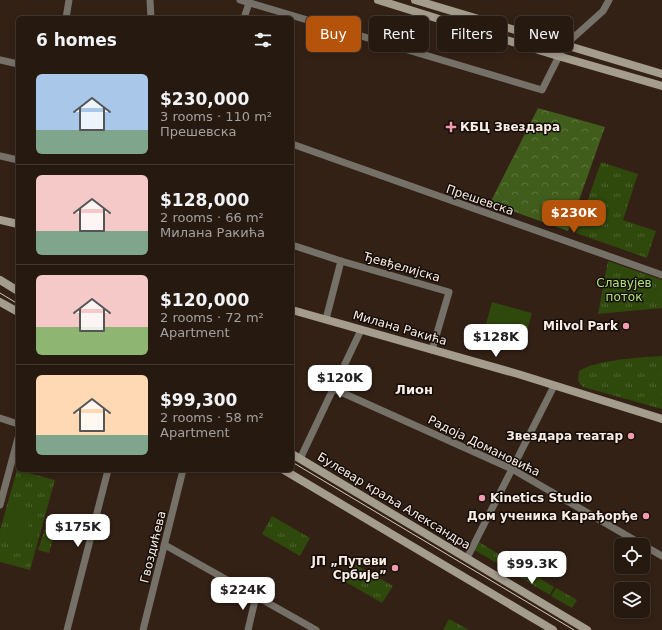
<!DOCTYPE html>
<meta charset="utf-8">
<style>
:root{--surface:#261910;--page:#32261e;--text:#f1f3f6;--muted:#a4a09f;--line:#423830;--accent:#b45309}
body{margin:0;font-family:"DejaVu Sans",sans-serif;background:var(--page);color:var(--text);height:100vh;display:flex;flex-direction:column;font-size:15px;white-space:nowrap}
*{box-sizing:border-box;margin:0}
p{font-size:13px;color:var(--muted)}
.icon{flex:none;width:22px;height:22px;fill:none;stroke:currentColor;stroke-width:2;stroke-linecap:round;stroke-linejoin:round}
.map{position:relative;flex:1;overflow:hidden}
.sheet{position:absolute;left:16px;top:16px;width:278px;height:456px;display:flex;flex-direction:column;background:var(--surface);border-radius:6px;box-shadow:0 2px 6px #0003,0 0 0 1px var(--line)}
.sheet>*{flex:none}
.guide{position:absolute;left:306px;top:16px;width:296px;height:36px;display:flex;gap:8px}
.buttons{position:absolute;left:614px;top:538px;display:grid;gap:8px}
.buttons a{display:grid;place-items:center;width:36px;height:36px;border-radius:6px;background:var(--surface);box-shadow:0 2px 6px #0003,0 0 0 1px var(--line);font-size:20px}
.price{position:absolute;translate:-50% -34px;padding:0 9px;border-radius:8px;background:#fff;color:#222;font-size:13px;line-height:26px;filter:drop-shadow(0 1px 2px #0008)}
.price::after{content:'';position:absolute;left:50%;top:24px;width:12px;height:9px;margin-left:-6px;background:inherit;clip-path:polygon(0 0,100% 0,50% 100%)}
.price.selected{background:var(--accent);color:#fff}
ul{padding:0;list-style:none}
li{display:flex;align-items:center;gap:12px;height:100px;padding:0 20px}
li+li{border-top:1px solid var(--line)}
li span{display:grid;place-items:center;flex:none;width:112px;height:80px;border-radius:6px;color:#555}
li>.icon{margin-inline-start:auto}
span .icon{width:48px;height:48px;fill:#fffc;stroke-width:1}
li b{font-size:17px}
h2{display:flex;justify-content:space-between;align-items:center;height:48px;padding:0 20px;font-size:17px}
.chip{padding:0 14px;border-radius:6px;background:var(--surface);box-shadow:0 2px 6px #0003,0 0 0 1px var(--line);font-size:14px;line-height:36px}
.chip.selected{background:var(--accent);color:#fff}
.map>svg:first-child{display:block}
</style>
<div class="map">
<svg width="662" height="630" viewBox="0 0 662 630">
<defs>
<pattern id="grass-tufts" width="24" height="20" patternUnits="userSpaceOnUse"><rect width="24" height="20" fill="#2f480c"/><path d="M3 7l-1-3M5 7V3M7 7l1-3M15 17l-1-3M17 17v-4M19 17l1-3" fill="none" stroke="#4e632f"/></pattern>
<pattern id="forest-crowns" width="20" height="18" patternUnits="userSpaceOnUse"><rect width="20" height="18" fill="#415d1c"/><path d="M2 6a3 3 0 1 1 6 0M12 15a3 3 0 1 1 6 0" fill="none" stroke="#5d753d"/></pattern>
</defs>
<rect width="100%" height="100%" fill="#332116"/>
<!-- grass -->
<g fill="url(#grass-tufts)">
<path d="M601,162L638,174L623,220L656,231L647,258L576,233Z"/>
<path d="M608,261L662,280V308L598,314Z"/>
<path d="M662,356V409L583,387L578,381L579,371C595,360 642,357 662,356Z"/>
<path d="M17,470L55,480L30,570L0,562V530Z"/>
<path d="M272,516L310,538L300,556L262,534Z"/>
<path d="M46,526L56,529L49,553L38,550Z"/>
<path d="M479,542L502,556L497,563L474,550Z"/>
<path d="M503,557L529,572L525,580L499,564Z"/>
<path d="M356,565L393,586L382,603L346,582Z"/>
<path d="M531,573L554,587L550,595L526,581Z"/>
<path d="M556,588L577,600L572,608L551,596Z"/>
<path d="M449,619L469,630H443Z"/>
</g>
<!-- forest -->
<path fill="url(#forest-crowns)" d="M538,108L605,127L568,231L490,203Z"/>
<!-- garden -->
<g fill="#2f480c">
<path d="M492,302L532,313L526,334L486,324Z"/>
<path d="M14,506L33,511L24,540L6,534Z"/>
</g>
<g fill="none" stroke-linecap="round" stroke-linejoin="round">
<!-- street -->
<g stroke="#767168" stroke-width="7">
<path d="M150,0L151,18"/>
<path d="M240,0L542,90L564,46L603,11L609,0"/>
<path d="M66,18L69,0"/>
<path d="M244,18L249,3"/>
<path d="M0,60L18,64"/>
<path d="M292,144L662,275"/>
<path d="M0,156L18,160"/>
<path d="M292,245L341,261L449,292L432,350"/>
<path d="M326,319L341,261"/>
<path d="M334,389L512,469L662,556"/>
<path d="M0,418L18,424"/>
<path d="M300,459L361,330"/>
<path d="M0,505L18,438"/>
<path d="M165,545L316,630"/>
<path d="M467,558L554,386"/>
<path d="M67,630L108,470"/>
<path d="M143,630L183,470"/>
<path d="M248,630L256,596"/>
</g>
<!-- secondary -->
<g stroke="#a49c8d" stroke-width="8">
<path d="M378,0L558,56L662,86"/>
<path d="M415,0L662,74"/>
<path d="M0,220L18,224"/>
<path d="M0,280L18,291"/>
<path d="M0,302L18,312"/>
<path d="M292,310L518,374L662,419"/>
<path d="M292,454L587,630"/>
<path d="M284,470L553,630"/>
</g>
<!-- tram -->
<g stroke="#d4c6be" stroke-width="1">
<path d="M0,293L18,304"/>
<path d="M292,462L574,630"/>
</g>
</g>
<!-- markers -->
<g fill="#f29aae" stroke="#150d08" stroke-width="1.5">
<path d="M449 121h4v4h4v4h-4v4h-4v-4h-4v-4h4z"/>
<circle cx="626" cy="326" r="4"/>
<circle cx="631" cy="436" r="4"/>
<circle cx="482" cy="498" r="4"/>
<circle cx="646" cy="516" r="4"/>
<circle cx="395" cy="568" r="4"/>
</g>
<g text-anchor="middle" stroke-width="3" stroke-linejoin="round" paint-order="stroke">
<!-- poi labels -->
<g font-size="12" font-weight="bold" fill="#faede6" stroke="#150d08" text-anchor="end">
<text x="460" y="131" text-anchor="start">КБЦ Звездара</text>
<text x="618" y="330">Milvol Park</text>
<text x="623" y="440">Звездара театар</text>
<text x="490" y="502" text-anchor="start">Kinetics Studio</text>
<text x="638" y="520">Дом ученика Карађорђе</text>
<text x="387" y="565">ЈП „Путеви<tspan x="387" dy="14">Србије”</tspan></text>
</g>
<!-- street labels -->
<g font-size="12" fill="#faede6" stroke="#150d08">
<text transform="translate(480 200) rotate(19)" y="4">Прешевска</text>
<text transform="translate(402 267) rotate(16)" y="4">Ђевђелијска</text>
<text transform="translate(400 328) rotate(16)" y="4">Милана Ракића</text>
<text transform="translate(484 446) rotate(26)" y="4">Радоја Домановића</text>
<text transform="translate(394 501) rotate(31)" y="4">Булевар краља Александра</text>
<text transform="translate(153 547) rotate(-76)" y="4">Гвоздићева</text>
</g>
<!-- park labels -->
<g font-size="12" fill="#afe474" stroke="#150d08">
<text x="624" y="287">Славујев<tspan x="624" dy="14">поток</tspan></text>
</g>
<!-- neighbourhood labels -->
<g font-size="13" font-weight="bold" fill="#faede6" stroke="#150d08">
<text x="414" y="394">Лион</text>
</g>
</g>
</svg>
<div class="buttons">
<a><svg class="icon" aria-label="locate" viewBox="0 0 24 24"><circle cx="12" cy="12" r="6"/><path d="M12 2v4M12 18v4M2 12h4M18 12h4"/></svg></a>
<a><svg class="icon" aria-label="layers" viewBox="0 0 24 24"><path d="M12 4l9 5-9 5-9-5zM3 14l9 5 9-5"/></svg></a>
</div>
<b class="price selected" style="left:574px;top:234px">$230K</b>
<b class="price" style="left:496px;top:358px">$128K</b>
<b class="price" style="left:340px;top:399px">$120K</b>
<b class="price" style="left:78px;top:548px">$175K</b>
<b class="price" style="left:532px;top:585px">$99.3K</b>
<b class="price" style="left:243px;top:611px">$224K</b>
<div class="guide">
<a class="chip selected">Buy</a>
<a class="chip">Rent</a>
<a class="chip">Filters</a>
<a class="chip">New</a>
</div>
<section class="sheet">
<h2>6 homes<svg class="icon" aria-label="filters" viewBox="0 0 24 24"><path d="M4 7h16M4 17h16"/><circle cx="9" cy="7" r="2"/><circle cx="15" cy="17" r="2"/></svg></h2>
<ul>
<li><span style="background:linear-gradient(#a9c7e8 70%,#7fa58c 0)"><svg class="icon" aria-label="home" viewBox="0 0 24 24"><path d="M3 11l9-7 9 7M6 9v11h12V9"/></svg></span><div><b>$230,000</b><p>3 rooms · 110 m²</p><p>Прешевска</p></div></li>
<li><span style="background:linear-gradient(#f6c9c9 70%,#7fa58c 0)"><svg class="icon" aria-label="home" viewBox="0 0 24 24"><path d="M3 11l9-7 9 7M6 9v11h12V9"/></svg></span><div><b>$128,000</b><p>2 rooms · 66 m²</p><p>Милана Ракића</p></div></li>
<li><span style="background:linear-gradient(#f6c9c9 65%,#8fb573 0)"><svg class="icon" aria-label="home" viewBox="0 0 24 24"><path d="M3 11l9-7 9 7M6 9v11h12V9"/></svg></span><div><b>$120,000</b><p>2 rooms · 72 m²</p><p>Apartment</p></div></li>
<li><span style="background:linear-gradient(#ffd9b3 75%,#7fa58c 0)"><svg class="icon" aria-label="home" viewBox="0 0 24 24"><path d="M3 11l9-7 9 7M6 9v11h12V9"/></svg></span><div><b>$99,300</b><p>2 rooms · 58 m²</p><p>Apartment</p></div></li>
</ul>
</section>
</div>
